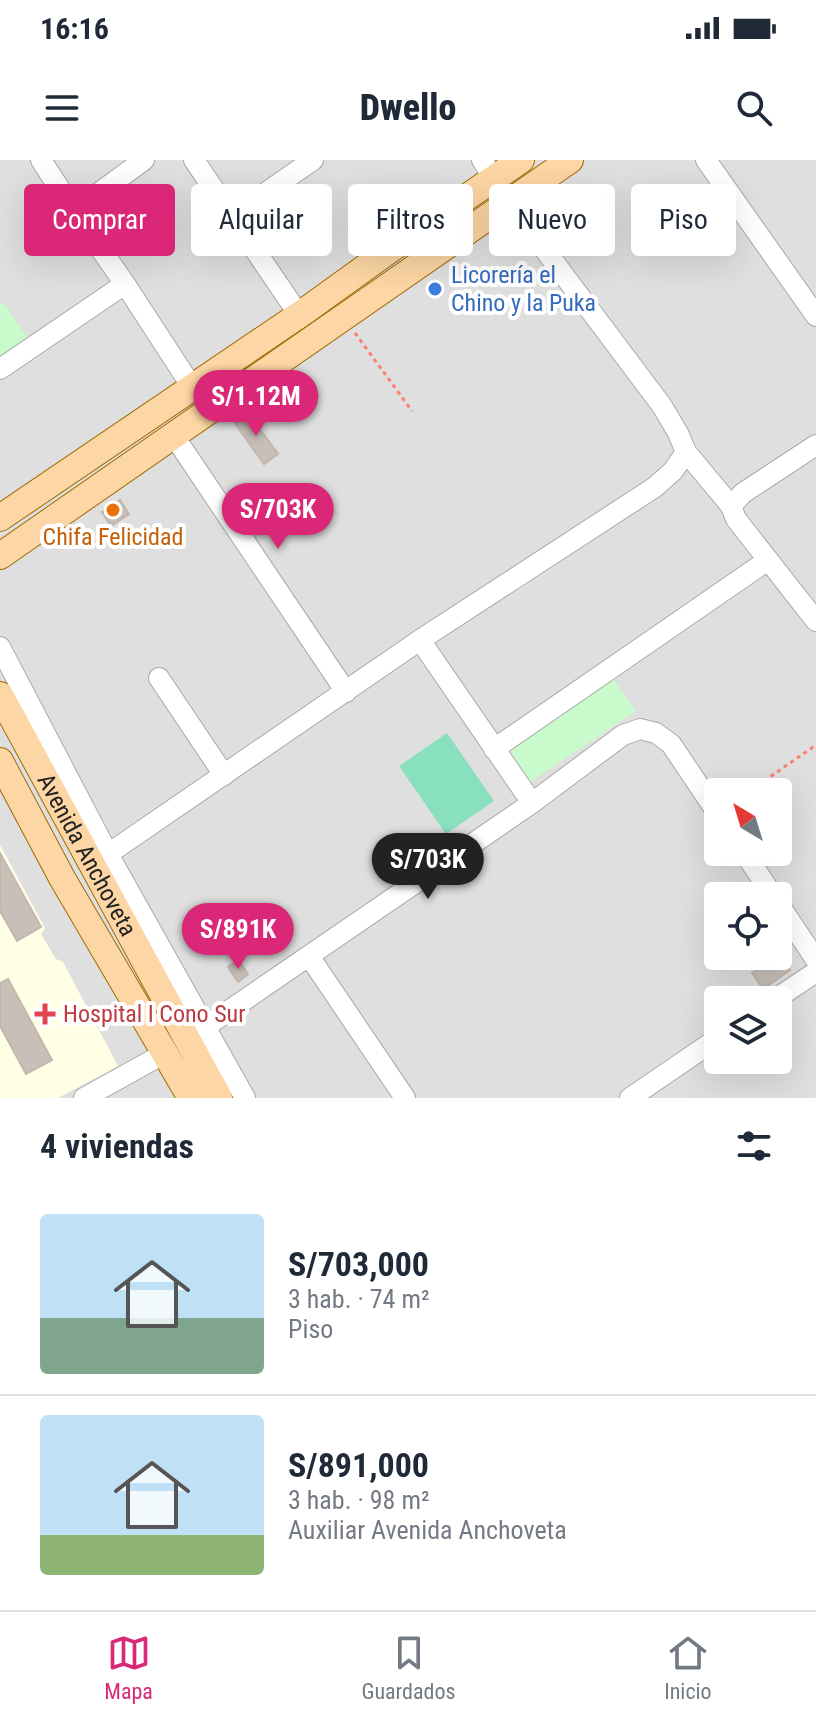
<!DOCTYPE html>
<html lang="es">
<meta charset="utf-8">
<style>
:root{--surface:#fff;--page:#f6f6f7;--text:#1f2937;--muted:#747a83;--line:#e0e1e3;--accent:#db2777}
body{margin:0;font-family:"Roboto Condensed",sans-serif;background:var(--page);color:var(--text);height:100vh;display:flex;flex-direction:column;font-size:30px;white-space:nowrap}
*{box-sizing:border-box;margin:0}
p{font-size:26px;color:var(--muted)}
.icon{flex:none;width:44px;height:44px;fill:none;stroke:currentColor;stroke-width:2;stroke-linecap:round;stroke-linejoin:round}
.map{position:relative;height:938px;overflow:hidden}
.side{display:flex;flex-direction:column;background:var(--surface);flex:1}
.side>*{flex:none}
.hud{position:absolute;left:24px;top:24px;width:768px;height:72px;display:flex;gap:16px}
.needle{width:52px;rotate:322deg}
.buttons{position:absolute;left:704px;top:618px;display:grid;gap:16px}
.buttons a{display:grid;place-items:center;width:88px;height:88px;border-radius:8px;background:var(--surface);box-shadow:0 8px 32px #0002;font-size:40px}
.price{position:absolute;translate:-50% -68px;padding:0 18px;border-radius:28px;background:var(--accent);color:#fff;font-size:26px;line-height:52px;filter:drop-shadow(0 2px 4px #0008)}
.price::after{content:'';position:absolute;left:50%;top:48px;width:24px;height:18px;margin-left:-12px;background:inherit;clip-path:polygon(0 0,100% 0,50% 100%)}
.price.active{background:#222;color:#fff}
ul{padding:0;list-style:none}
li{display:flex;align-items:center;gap:24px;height:200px;padding:0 40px}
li+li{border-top:2px solid var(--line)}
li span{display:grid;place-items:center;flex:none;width:224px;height:160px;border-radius:8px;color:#555}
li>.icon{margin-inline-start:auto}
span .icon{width:96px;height:96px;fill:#fffc;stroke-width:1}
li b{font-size:34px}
h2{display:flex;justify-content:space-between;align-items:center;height:96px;padding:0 40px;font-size:34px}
.tag{padding:0 28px;border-radius:8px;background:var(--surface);box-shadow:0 8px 32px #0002;font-size:28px;line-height:72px}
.tag.active{background:var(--accent);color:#fff}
.status{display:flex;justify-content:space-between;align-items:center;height:56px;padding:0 40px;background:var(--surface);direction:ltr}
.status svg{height:22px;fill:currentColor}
header{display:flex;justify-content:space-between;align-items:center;height:104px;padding:0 40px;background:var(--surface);font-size:36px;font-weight:800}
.dock{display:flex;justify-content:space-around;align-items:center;height:112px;border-top:2px solid var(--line);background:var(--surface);font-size:22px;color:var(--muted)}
.dock a{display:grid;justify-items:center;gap:4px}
.dock .active{color:var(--accent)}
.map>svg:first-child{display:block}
</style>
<div class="status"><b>16:16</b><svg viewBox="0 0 49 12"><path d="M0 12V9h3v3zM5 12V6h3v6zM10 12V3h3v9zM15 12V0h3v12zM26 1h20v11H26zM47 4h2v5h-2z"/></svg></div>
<header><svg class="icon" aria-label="menu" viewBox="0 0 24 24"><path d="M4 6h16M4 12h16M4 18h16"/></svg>Dwello<svg class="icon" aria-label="search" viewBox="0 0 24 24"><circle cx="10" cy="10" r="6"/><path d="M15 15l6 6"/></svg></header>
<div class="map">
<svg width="816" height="938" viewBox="0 0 816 938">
<rect width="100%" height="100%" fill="#f2efe9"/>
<!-- residential -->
<path fill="#e0dfdf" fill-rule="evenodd" d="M0,0H816V938H0ZM718,632H778V692H718ZM718,736H778V796H718ZM718,840H778V900H718Z"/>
<!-- education -->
<path fill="#ffffe5" d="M0,685L45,768L41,774L56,799L63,802L118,906L58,938H0Z"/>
<!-- park -->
<g fill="#c8facc">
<path d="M3,142L37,192L0,218V144Z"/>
<path d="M613,519L636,551L526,625L502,593Z"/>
</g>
<!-- pitch -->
<path fill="#88e0be" d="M447,573L494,641L446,674L399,606Z"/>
<!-- building -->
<g fill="#c7bfb8" stroke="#c4b6ab" stroke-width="2">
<path d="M576,26L607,69L592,80L561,36Z"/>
<path d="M377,61L383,69L369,80L363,72Z"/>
<path d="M248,253L278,294L264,304L234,262Z"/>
<path d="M120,340L129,354L111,366L102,352Z"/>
<path d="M0,693L41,767L17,781L0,751Z"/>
<path d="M779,794L790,810L763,829L752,813Z"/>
<path d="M238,800L248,814L238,822L228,807Z"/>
<path d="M8,819L52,900L26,914L0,866V823Z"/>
</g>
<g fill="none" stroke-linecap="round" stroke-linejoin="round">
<defs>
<g id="minor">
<path d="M41,0L74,51L125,124L192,227"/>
<path d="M194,0L299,155"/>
<path d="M482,0L494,19"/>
<path d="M706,0L816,156"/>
<path d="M509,42L662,246L678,273L686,292L731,346L736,359L816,461"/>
<path d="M74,51L144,0"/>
<path d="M232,56L313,0"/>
<path d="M0,209L125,124"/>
<path d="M174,276L346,532"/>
<path d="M731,346L743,333L816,285"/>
<path d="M420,480L532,643"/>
<path d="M0,487L108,694L245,938"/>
<path d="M159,518L224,615"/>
<path d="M494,589L768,400"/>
<path d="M744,692L773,736"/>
<path d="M108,694L420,480L655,327L673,311L686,292"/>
<path d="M778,743L816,800"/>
<path d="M309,796L405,938"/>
<path d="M774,840L816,812"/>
<path d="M205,867L532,643L623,575L640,569L656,573L671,584L718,654"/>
<path d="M84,938L165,893"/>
<path d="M630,938L718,878"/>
</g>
<g id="major">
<path d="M0,358L305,151L391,89L521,0"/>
<path d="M0,396L570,0"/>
<path id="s1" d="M0,535L219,938"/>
<path d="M0,601L62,718L191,938"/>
</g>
</defs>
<!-- minor casing -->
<use href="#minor" stroke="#a9a9a9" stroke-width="22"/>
<!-- major casing -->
<use href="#major" stroke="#a06b00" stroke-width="28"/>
<!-- path -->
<g stroke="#fa8072" stroke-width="3" stroke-dasharray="4 4" stroke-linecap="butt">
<path d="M355,173L412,251"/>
<path d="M764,621L816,585"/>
</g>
<!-- minor -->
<use href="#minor" stroke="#fff" stroke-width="20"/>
<!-- major -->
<use href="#major" stroke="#fcd6a4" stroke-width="26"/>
</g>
<!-- markers -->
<circle fill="#3f7fe0" stroke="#fff" stroke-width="3" cx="435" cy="129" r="8"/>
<circle fill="#e8710a" stroke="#fff" stroke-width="3" cx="113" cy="350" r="8"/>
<path fill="#e0444e" stroke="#fff" stroke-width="3" d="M41 842h8v8h8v8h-8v8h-8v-8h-8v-8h8z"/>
<g text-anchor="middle" stroke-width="8" stroke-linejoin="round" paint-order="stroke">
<!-- shop labels -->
<g font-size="24" fill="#366cbe" stroke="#fff" text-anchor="start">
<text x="451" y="123">Licorería el<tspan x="451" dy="28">Chino y la Puka</tspan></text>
</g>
<!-- food labels -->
<g font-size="24" fill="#c56008" stroke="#fff">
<text x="113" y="385">Chifa Felicidad</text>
</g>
<!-- street labels -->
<g font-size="24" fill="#222" stroke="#fff">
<text dy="8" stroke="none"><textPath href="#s1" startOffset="182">Avenida Anchoveta</textPath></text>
</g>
<!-- health labels -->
<g font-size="24" fill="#be3a42" stroke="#fff" text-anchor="start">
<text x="63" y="862">Hospital I Cono Sur</text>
</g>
</g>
</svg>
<div class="buttons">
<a><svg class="needle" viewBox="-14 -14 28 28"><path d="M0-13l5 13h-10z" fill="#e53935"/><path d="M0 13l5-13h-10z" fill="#747a83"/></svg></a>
<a><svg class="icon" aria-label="locate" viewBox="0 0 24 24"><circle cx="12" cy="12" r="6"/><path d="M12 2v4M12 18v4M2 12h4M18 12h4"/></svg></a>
<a><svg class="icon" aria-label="layers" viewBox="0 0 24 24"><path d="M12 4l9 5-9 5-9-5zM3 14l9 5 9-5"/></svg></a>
</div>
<b class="price" style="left:256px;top:278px">S/1.12M</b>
<b class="price" style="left:278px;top:391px">S/703K</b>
<b class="price active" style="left:428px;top:741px">S/703K</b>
<b class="price" style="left:238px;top:811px">S/891K</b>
<div class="hud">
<a class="tag active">Comprar</a>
<a class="tag">Alquilar</a>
<a class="tag">Filtros</a>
<a class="tag">Nuevo</a>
<a class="tag">Piso</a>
</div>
</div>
<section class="side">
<h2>4 viviendas<svg class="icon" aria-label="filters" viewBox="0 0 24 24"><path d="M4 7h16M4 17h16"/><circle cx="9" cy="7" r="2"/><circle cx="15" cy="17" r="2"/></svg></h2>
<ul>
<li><span style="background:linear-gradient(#bfe0f5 65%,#7fa58c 0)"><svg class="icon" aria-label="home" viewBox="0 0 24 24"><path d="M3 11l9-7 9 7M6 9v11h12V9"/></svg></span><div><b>S/703,000</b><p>3 hab. · 74 m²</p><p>Piso</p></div></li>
<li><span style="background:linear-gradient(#bfe0f5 75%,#8fb573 0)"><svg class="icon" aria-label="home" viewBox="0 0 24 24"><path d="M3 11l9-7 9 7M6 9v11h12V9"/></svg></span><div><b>S/891,000</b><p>3 hab. · 98 m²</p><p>Auxiliar Avenida Anchoveta</p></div></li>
</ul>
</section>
<nav class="dock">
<a class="active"><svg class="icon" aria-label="map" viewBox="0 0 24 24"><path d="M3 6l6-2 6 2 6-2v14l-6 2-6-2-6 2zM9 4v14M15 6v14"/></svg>Mapa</a>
<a><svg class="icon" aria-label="saved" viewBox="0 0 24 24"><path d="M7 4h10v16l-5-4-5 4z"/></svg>Guardados</a>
<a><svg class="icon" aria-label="home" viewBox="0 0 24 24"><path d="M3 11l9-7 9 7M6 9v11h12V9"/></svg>Inicio</a>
</nav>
